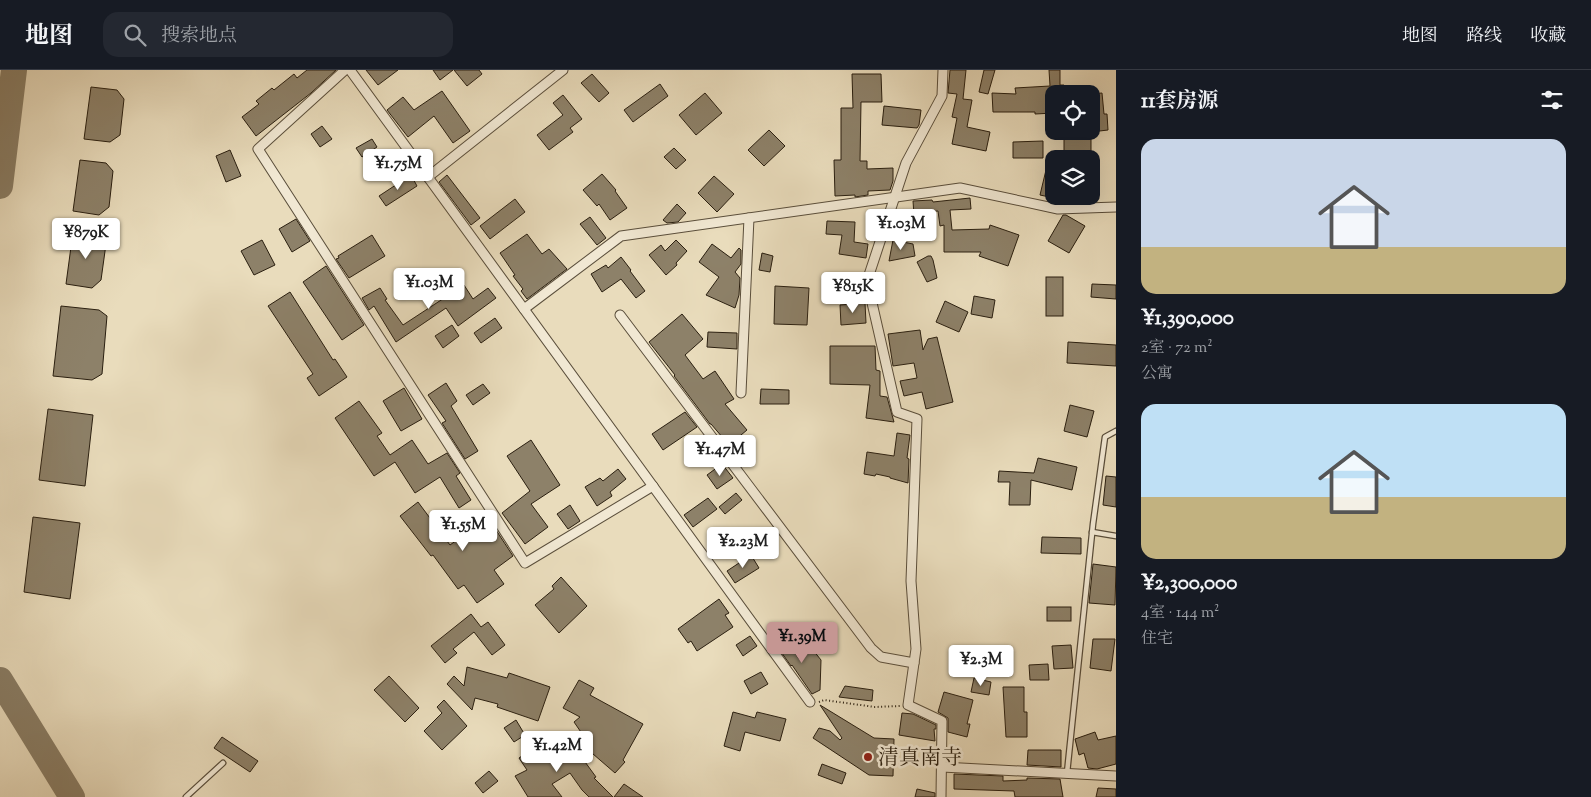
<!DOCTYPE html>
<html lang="zh">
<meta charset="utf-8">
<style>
:root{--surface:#171b24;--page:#242831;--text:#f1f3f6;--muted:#9ea1a6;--line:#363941;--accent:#c59692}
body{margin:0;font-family:"Sorts Mill Goudy","Noto Serif SC",serif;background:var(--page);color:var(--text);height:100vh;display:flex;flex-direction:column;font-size:19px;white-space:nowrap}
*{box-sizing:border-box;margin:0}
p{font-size:16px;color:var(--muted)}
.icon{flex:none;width:28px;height:28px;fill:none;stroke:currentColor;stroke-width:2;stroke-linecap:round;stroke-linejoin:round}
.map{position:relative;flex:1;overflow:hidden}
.sheet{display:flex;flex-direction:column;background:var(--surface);width:475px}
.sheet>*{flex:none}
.fabs{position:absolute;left:1045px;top:15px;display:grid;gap:10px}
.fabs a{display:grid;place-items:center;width:55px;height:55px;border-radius:10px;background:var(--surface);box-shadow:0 5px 20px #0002;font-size:25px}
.price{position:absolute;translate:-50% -42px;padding:0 11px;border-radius:5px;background:#fff;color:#222;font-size:16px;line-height:32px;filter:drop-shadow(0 1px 2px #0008)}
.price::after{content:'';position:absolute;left:50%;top:30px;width:15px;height:11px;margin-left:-8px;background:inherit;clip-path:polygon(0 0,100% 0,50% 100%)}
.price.active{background:var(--accent);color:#111}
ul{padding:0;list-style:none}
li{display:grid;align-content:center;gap:10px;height:265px;padding:0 25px}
li span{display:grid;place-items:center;height:155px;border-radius:15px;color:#555}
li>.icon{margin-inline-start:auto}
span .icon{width:90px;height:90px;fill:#fffc;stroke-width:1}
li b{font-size:21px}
h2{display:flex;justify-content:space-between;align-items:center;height:60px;padding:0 25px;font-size:21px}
header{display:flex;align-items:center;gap:30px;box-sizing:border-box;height:70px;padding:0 25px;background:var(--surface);border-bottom:1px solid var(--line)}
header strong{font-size:24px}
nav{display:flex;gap:28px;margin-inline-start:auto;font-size:18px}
.search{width:350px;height:45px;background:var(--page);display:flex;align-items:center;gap:12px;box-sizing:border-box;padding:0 18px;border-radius:15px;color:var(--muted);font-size:19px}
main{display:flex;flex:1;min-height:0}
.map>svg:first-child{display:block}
</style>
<header>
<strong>地图</strong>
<div class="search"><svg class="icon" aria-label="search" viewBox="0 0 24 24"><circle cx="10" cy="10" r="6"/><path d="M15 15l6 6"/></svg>搜索地点</div>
<nav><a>地图</a><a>路线</a><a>收藏</a></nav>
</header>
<main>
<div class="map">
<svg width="1116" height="727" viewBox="0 0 1116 727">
<rect width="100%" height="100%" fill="#e9dcbc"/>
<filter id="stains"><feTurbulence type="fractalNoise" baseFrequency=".004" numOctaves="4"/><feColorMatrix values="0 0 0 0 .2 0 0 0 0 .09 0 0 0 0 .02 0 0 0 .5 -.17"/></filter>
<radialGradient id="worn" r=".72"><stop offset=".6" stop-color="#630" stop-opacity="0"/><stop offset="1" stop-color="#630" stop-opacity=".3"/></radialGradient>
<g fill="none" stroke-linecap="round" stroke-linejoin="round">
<!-- taxiway -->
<g stroke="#8a7e66" stroke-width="26">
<path d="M0,116L14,0"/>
<path d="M0,610L72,727"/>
</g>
</g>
<!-- building -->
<g fill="#8d8169" stroke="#2a1f10">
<path d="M307,0H336L311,23L256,66L242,47L259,34L256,31L272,18L274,20L294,4L297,8Z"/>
<path d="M366,0H398L378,15Z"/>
<path d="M433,0H453L440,10Z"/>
<path d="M454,0H479L482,4L467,16Z"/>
<path d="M950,0H966L963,29L972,30L967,57L990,62L986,81L952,74L957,48L952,47L957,24L948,23Z"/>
<path d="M984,0H995L988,24L979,22Z"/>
<path d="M1049,0H1060V15H1064L1065,24H1054V43L1035,44V42H993L992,23L1016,24L1015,18L1050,16Z"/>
<path d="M592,4L609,23L599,32L581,13Z"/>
<path d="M852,4H881L882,32H861L860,91H867V99L893,98V111L890,120L868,121V125L855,127V125L835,126L834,90H841V38H853Z"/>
<path d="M660,14L668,26L633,52L624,40Z"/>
<path d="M91,17L117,20L124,29L120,65L110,72L84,69Z"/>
<path d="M442,21L470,61L453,73L434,46L408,67L387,40L403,27L414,40Z"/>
<path d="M705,23L722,43L696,65L679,45Z"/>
<path d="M1102,23L1104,44H1107L1108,60L1091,62V24Z"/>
<path d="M563,25L582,49L570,58L573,62L549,80L537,65L563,45L553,33Z"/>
<path d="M884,36L921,40L919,55L917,58L882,55Z"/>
<path d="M322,56L332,69L320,77L311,64Z"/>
<path d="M769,60L785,76L764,96L748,80Z"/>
<path d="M1070,61H1091V89H1064V69L1070,68Z"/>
<path d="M372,69L377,77L362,87L356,78Z"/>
<path d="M1043,71V88H1013V72Z"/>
<path d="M674,78L686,90L676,99L664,87Z"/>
<path d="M230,80L241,106L226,112L216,86Z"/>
<path d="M80,90L106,93L113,101L109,137L99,145L73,141Z"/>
<path d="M1046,100L1054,102V128L1040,125Z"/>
<path d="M602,104L616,120L615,121L627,138L610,150L599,134L597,136L583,120Z"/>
<path d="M411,105L417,116L386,136L379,126Z"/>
<path d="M447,105L480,148L471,155L439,112Z"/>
<path d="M714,106L734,124L717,142L698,123Z"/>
<path d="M970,128L971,139L950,140L952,160L989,159L990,155L1019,165L1008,196L979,186L981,182H944V155L940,156L938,141L922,142L926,159L909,163L905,147L914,145L913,131L932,130L933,132Z"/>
<path d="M515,129L525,142L490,169L480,156Z"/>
<path d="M677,134L686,143L678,152L667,153L663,150Z"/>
<path d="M1063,145H1066L1085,156L1069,183L1048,171Z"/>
<path d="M590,147L606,168L597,175L580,154Z"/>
<path d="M296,149L310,171L292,182L279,159Z"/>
<path d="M827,151L855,152L854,172L868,174L866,188L839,184L842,165L826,164Z"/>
<path d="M73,162L98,166L106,174L101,210L92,218L66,214Z"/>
<path d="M527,164L542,184L549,179L567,199L527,229L521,221L523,219L513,206L515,205L500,183Z"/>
<path d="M372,165L385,186L349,208L336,189L339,188L338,186Z"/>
<path d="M262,170L275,195L254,205L241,181Z"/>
<path d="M676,170L687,181L676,193L677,195L666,205L649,185L661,175L665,181Z"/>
<path d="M893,170L913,174L915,186L889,191Z"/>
<path d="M712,174L731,188L739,178L741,180V194L735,202L740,208L739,225L735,238L706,225L719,207L699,192Z"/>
<path d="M762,183L773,186L770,202L759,200Z"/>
<path d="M928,186H931L933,190L937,208L927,212L917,192Z"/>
<path d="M621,187L631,200L630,201L645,221L636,228L621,209L602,222L591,204L606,195L608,198Z"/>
<path d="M326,196L364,255L342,270L303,212Z"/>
<rect x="1046" y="207" width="17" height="39"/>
<path d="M1092,214L1116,215V229L1091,227Z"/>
<path d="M464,215L473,229L488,218L496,228L458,256L446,238L396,272L374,236L369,240L362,228L380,218L387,229L385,230L403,255Z"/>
<path d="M775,216L809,218L807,255L774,254Z"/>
<path d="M290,222L333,290L335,289L347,307L319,326L307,308L313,304L268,236Z"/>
<path d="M974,226L995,230L992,248L971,244Z"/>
<path d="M945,231L968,242L959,262L936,252Z"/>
<path d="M865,233L866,253L841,255L840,235Z"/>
<path d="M61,236L99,240L107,246L102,304L92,310L53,306Z"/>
<path d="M682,244L703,269L685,285L703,309L715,301L734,329L725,334L747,360L729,375L711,354H710L674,306L675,305L649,272Z"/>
<path d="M495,248L502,258L481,273L474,263Z"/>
<path d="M452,255L459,266L443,278L435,266Z"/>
<path d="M920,260L923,280L928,269L937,267L953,332L926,339L922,322L904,326L900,311L917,308L914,293L893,296L888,264Z"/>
<path d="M708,262L737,263V279L707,277Z"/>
<path d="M1068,272L1116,275V296L1067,293Z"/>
<path d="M830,276H875L876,300L880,301V326L887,327L894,352L866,348L870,315L830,314Z"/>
<path d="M446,313L457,331L451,336L478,381L465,389L442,353L446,351L428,325Z"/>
<path d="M483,314L490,323L473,335L466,325Z"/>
<path d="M404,318L422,349L401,361L383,331Z"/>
<path d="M761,319L789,320V334H760Z"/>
<path d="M359,331L382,363L377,366L390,385L412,370L428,394L447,383L460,403L456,406L471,430L459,438L440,407L415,423L395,392L374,406L335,348Z"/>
<path d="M1070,335L1094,341L1087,367L1064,361Z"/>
<path d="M48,339L93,345L85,416L39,410Z"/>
<path d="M685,342L697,357L663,380L652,364Z"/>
<path d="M897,363L910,365L907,388L909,389L908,413L890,408V407L876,404L875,406L864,404L867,382L894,386Z"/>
<path d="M531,370L560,415L531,434L548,457L525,474L502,443L530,421L507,386Z"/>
<path d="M1038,388L1077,397L1072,420L1031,410L1030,435H1009L1010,412H998L999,401L1034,403Z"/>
<path d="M722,394L733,408L717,419L707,405Z"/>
<path d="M618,399L626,409L610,422L612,426L597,436L585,417L600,408L603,411Z"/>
<path d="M1106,406L1116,407V437L1103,435Z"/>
<path d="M736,423L742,430L725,444L719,437Z"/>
<path d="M708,428L717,439L693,457L684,445Z"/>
<path d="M418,432L450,475L472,459L466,451L478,442L493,461L496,460L513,486L494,500L504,514L477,533L464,515L458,519L433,485L431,486L400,446Z"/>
<path d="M570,435L580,451L568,459L557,444Z"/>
<path d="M33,447L80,453L70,529L24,522Z"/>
<path d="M1042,467L1081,468V484L1041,483Z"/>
<path d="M751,485L759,498L735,513L727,501Z"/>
<path d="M1093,494L1116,497L1115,535L1089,533Z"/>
<path d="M561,507L587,536L559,563L535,535L554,519L552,516Z"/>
<path d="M719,529L729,543L725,545L733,557L697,581L691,571L688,573L678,559Z"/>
<rect x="1047" y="537" width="24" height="14"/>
<path d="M471,544L481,557L488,552L505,575L492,585L474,562L453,579L457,583L445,593L431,576Z"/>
<path d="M781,563L799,589L813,580L821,590L820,620L812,624L792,595L791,596L772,569Z"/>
<path d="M750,566L757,576L743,586L736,575Z"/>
<path d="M1093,569H1115L1111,601L1090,598Z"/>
<path d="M1071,575L1073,598L1054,599L1052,576Z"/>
<path d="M1048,594L1049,610H1030L1029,595Z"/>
<path d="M467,597L507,608L509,603L550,617L538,651L497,637L498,634L475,628L472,640L447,614L454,606L464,616Z"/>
<path d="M761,602L768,614L751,624L744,611Z"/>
<path d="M389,606L419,638L405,652L374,620Z"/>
<path d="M974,608L991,612L989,625L971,622Z"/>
<path d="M579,610L594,618L590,625L643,654L623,690L625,692L615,703L578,671L585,668L574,652L580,647L563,638Z"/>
<path d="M845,616L873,620L872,631L839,627Z"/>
<path d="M1003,617H1024V642H1027V667H1006Z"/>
<path d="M944,622L973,630L967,654H970L967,667L948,662V648L938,642Z"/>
<path d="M444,630L467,656L442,680L424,661L442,643L437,637Z"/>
<path d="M820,635L874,668L894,669L893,706L869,705L813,668L819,658L830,661L840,670L842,668Z"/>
<path d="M733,642L755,648L757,642L786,649L780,671L745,662L740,681L724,676Z"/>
<path d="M902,643L913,644L936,655V659H934L935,671L899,665Z"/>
<path d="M516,650L525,665L514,672L504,658Z"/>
<path d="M1095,662L1098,670L1116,666V694L1097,699L1088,698L1084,683L1079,685L1075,669Z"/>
<path d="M222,667L258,691L250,702L214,678Z"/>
<path d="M541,673L549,686L572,674L596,707L594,708L613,727H589L582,720L570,703L552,714L562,727H528L515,706L527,700L519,688Z"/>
<path d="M1028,680H1061V697L1027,695Z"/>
<path d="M822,694L846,703L842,714L818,705Z"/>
<path d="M489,701L498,711L483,723L475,713Z"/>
<path d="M954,704L1003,706V711L1027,710V708L1060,709L1063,727H1015L1014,721L954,719Z"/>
<path d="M624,714L643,727H614Z"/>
<path d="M1098,718L1116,719V727H1096Z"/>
<path d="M917,719L935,723V727H915Z"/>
</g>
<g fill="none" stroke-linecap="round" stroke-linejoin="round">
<defs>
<g id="lane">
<path d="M1092,462L1116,466"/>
<path d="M1067,703L1093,454L1105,367L1116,361"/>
<path d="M186,727L223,693"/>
</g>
<g id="street">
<path d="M345,0L258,79L525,493L653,416"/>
<path d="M350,0L810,632"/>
<path d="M428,107L563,0"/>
<path d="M524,239L621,166L960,118L1058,139L1116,137"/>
<path d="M620,245L871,578L881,587L914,593"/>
<path d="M741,323L749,148"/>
<path d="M942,697L1116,706"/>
<path d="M941,727L942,651L908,635L916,579L911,511L917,349L897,342L867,211L906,93L942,26L943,0"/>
</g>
</defs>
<!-- lane casing -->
<use href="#lane" stroke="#5a4e3b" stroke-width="7"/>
<!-- street casing -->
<use href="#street" stroke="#5a4e3b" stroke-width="11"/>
<!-- path -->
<path stroke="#2a1f10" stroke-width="2" stroke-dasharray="1 2.5" stroke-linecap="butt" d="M819,632L824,630L875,637L900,636"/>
<!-- lane -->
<use href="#lane" stroke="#f1e8d3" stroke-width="4.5"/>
<!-- street -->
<use href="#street" stroke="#f1e8d3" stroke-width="9"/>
</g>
<!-- markers -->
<circle fill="#8f2418" stroke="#f1e8d3" stroke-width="2" cx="868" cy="687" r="5"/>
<g text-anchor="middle" stroke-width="5" stroke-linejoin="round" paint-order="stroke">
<!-- poi labels -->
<g font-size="21" fill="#2a1f10" stroke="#f1e8d3" text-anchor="start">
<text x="878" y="694">清真南寺</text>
</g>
</g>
<rect width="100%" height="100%" filter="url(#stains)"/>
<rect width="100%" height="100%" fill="url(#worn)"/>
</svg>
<div class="fabs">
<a><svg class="icon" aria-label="locate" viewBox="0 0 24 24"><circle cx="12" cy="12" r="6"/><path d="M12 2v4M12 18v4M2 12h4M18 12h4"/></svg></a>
<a><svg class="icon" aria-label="layers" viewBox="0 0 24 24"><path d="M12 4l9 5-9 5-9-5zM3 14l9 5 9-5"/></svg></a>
</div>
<b class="price" style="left:398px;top:121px">¥1.75M</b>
<b class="price" style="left:901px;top:181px">¥1.03M</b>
<b class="price" style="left:86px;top:190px">¥879K</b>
<b class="price" style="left:429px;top:240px">¥1.03M</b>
<b class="price" style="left:853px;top:244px">¥815K</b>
<b class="price" style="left:720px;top:407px">¥1.47M</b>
<b class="price" style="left:463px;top:482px">¥1.55M</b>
<b class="price" style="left:743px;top:499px">¥2.23M</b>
<b class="price active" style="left:802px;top:594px">¥1.39M</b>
<b class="price" style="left:981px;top:617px">¥2.3M</b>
<b class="price" style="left:557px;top:703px">¥1.42M</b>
</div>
<section class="sheet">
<h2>11套房源<svg class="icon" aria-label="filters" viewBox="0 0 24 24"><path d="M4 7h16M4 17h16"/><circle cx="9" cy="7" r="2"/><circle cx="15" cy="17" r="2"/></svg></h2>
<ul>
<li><span style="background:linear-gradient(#c9d6e8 70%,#c2b280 0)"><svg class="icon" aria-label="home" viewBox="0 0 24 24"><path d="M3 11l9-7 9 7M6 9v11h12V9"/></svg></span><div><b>¥1,390,000</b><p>2室 · 72 m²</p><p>公寓</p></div></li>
<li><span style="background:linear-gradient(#bfe0f5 60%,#c2b280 0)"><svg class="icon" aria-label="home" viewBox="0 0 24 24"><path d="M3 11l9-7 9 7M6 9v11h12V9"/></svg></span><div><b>¥2,300,000</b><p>4室 · 144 m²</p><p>住宅</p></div></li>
</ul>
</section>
</main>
